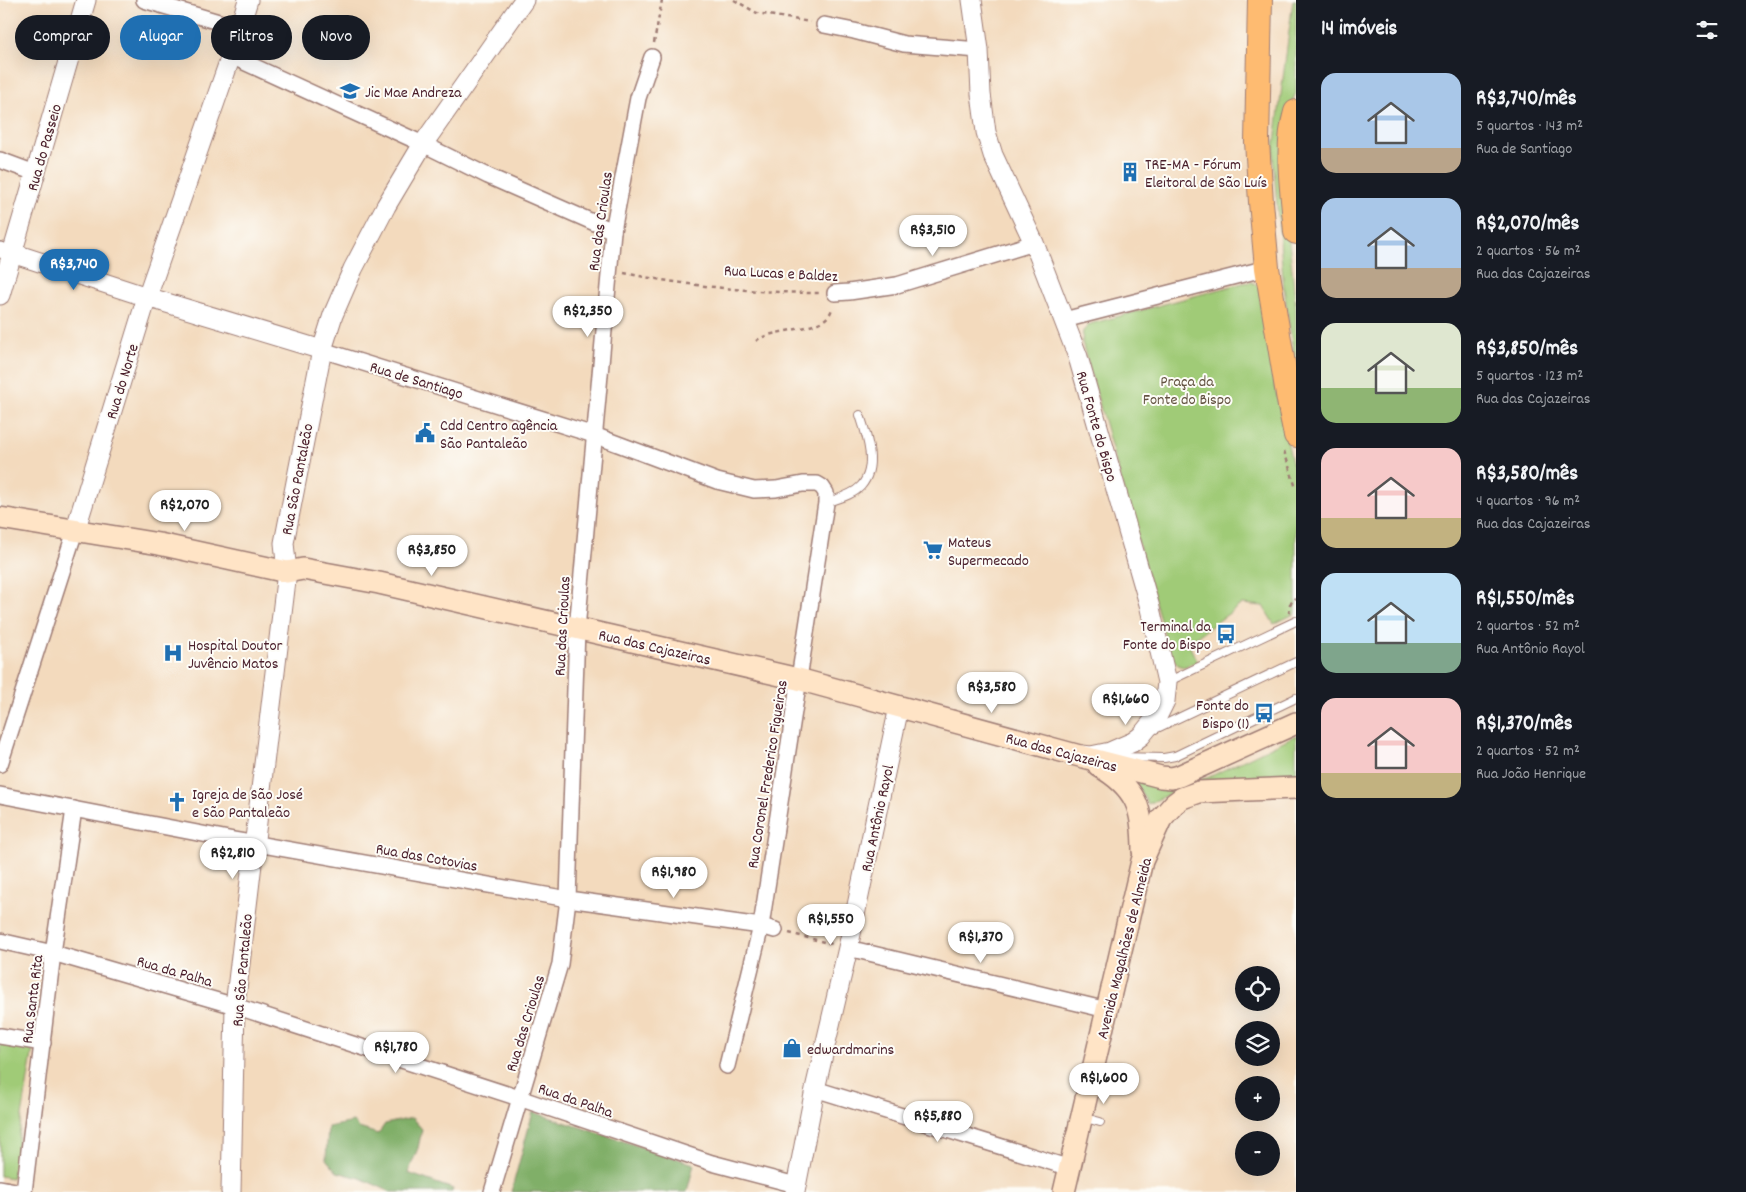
<!DOCTYPE html>
<html lang="pt">
<meta charset="utf-8">
<style>
:root{--surface:#171b24;--page:#242831;--text:#f1f3f6;--muted:#9ea1a6;--accent:#1f6fb2}
body{margin:0;font-family:Dekko,sans-serif;background:var(--page);color:var(--text);height:100vh;display:flex;flex-direction:column;font-size:19px;white-space:nowrap}
*{box-sizing:border-box;margin:0}
p{font-size:16px;color:var(--muted)}
.icon{flex:none;width:28px;height:28px;fill:none;stroke:currentColor;stroke-width:2;stroke-linecap:round;stroke-linejoin:round}
.map{position:relative;flex:1;overflow:hidden}
.panel{display:flex;flex-direction:column;background:var(--surface);width:450px}
.panel>*{flex:none}
.banner{position:absolute;left:15px;top:15px;width:475px;height:45px;display:flex;gap:10px}
.controls{position:absolute;left:1235px;top:966px;display:grid;gap:10px}
.controls a{display:grid;place-items:center;width:45px;height:45px;border-radius:50%;background:var(--surface);box-shadow:0 5px 20px #0002;font-size:25px}
.price{position:absolute;translate:-50% -42px;padding:0 11px;border-radius:18px;background:#fff;color:#222;font-size:16px;line-height:32px;filter:drop-shadow(0 1px 2px #0008)}
.price::after{content:'';position:absolute;left:50%;top:30px;width:15px;height:11px;margin-left:-8px;background:inherit;clip-path:polygon(0 0,100% 0,50% 100%)}
.price.active{background:var(--accent);color:#fff}
ul{padding:0;list-style:none}
li{display:flex;align-items:center;gap:15px;height:125px;padding:0 25px}
li span{display:grid;place-items:center;flex:none;width:140px;height:100px;border-radius:15px;color:#555}
li>.icon{margin-inline-start:auto}
span .icon{width:60px;height:60px;fill:#fffc;stroke-width:1}
li b{font-size:21px}
h2{display:flex;justify-content:space-between;align-items:center;height:60px;padding:0 25px;font-size:21px}
.tag{padding:0 18px;border-radius:22px;background:var(--surface);box-shadow:0 5px 20px #0002;font-size:18px;line-height:45px}
.tag.active{background:var(--accent);color:#fff}
main{display:flex;flex:1;min-height:0}
.map>svg:first-child{display:block}
</style>
<main>
<div class="map">
<svg width="1296" height="1192" viewBox="0 0 1296 1192">
<rect width="100%" height="100%" fill="#fdfcf7"/>
<filter id="ink" filterUnits="userSpaceOnUse"><feTurbulence type="fractalNoise" baseFrequency=".02" numOctaves="2"/><feDisplacementMap in="SourceGraphic" scale="10" xChannelSelector="R" yChannelSelector="G"/><feConvolveMatrix kernelMatrix="1 2 1 2 8 2 1 2 1" color-interpolation-filters="sRGB"/></filter>
<filter id="wash" filterUnits="userSpaceOnUse"><feTurbulence type="fractalNoise" baseFrequency=".0096" numOctaves="4" result="noise"/><feDisplacementMap in="SourceGraphic" scale="20" xChannelSelector="R" yChannelSelector="G"/><feGaussianBlur stdDeviation="1.12" result="paint"/><feColorMatrix in="noise" values="0 0 0 0 0 0 0 0 0 0 0 0 0 0 0 0 0 1.4 0 .05"/><feComposite in="paint" operator="in"/></filter>
<g filter="url(#wash)">
<rect width="100%" height="100%" fill="#f3dabd"/>
<!-- green -->
<g fill="#a0cb77" stroke="#757551">
<path d="M1293,0H1296V93L1286,115L1284,192L1296,309V372L1284,289L1273,157Z"/>
<path d="M1252,282L1260,287L1276,393L1296,479V613L1274,624L1263,606L1242,604L1188,643L1197,661C1178,672 1177,666 1168,648L1082,342L1083,331L1090,324L1243,283Z"/>
<path d="M1296,735V779L1176,791L1148,804L1131,775L1187,782L1207,778Z"/>
<path d="M0,1044L33,1048L12,1178L0,1176Z"/>
</g>
<!-- forest -->
<g fill="#80af68" stroke="#65674a">
<path d="M533,1112L694,1164L687,1192H511Z"/>
<path d="M412,1118L422,1129L418,1148L408,1173L453,1189L452,1192H391L360,1178L337,1172L326,1159L328,1127L353,1122L359,1128L378,1134L385,1124Z"/>
</g>
</g>
<g filter="url(#ink)">
<g fill="none" stroke-linecap="round" stroke-linejoin="round">
<defs>
<g id="service">
<path d="M826,503C837,499 853,495 861,486C878,467 867,436 860,415"/>
<path d="M1167,682L1296,621"/>
<path d="M1151,731L1296,662"/>
<path d="M1117,757L1164,758L1175,756L1296,698"/>
<path d="M1082,1117L1100,1122"/>
</g>
<g id="minor">
<path d="M144,0L239,28"/>
<path d="M824,25L854,31L904,44L979,50"/>
<path d="M231,56L423,144L488,176L613,231"/>
<path d="M0,160L35,173"/>
<path d="M0,250L12,253"/>
<path d="M835,293L849,292L897,285L1034,243"/>
<path d="M1064,320L1267,268"/>
<path d="M322,350L594,435L717,481L754,490L776,489L803,484H817L822,487L826,493V503L761,926L727,1066"/>
<path d="M0,764L75,531"/>
<path d="M0,795L234,840L568,899L761,926L775,930"/>
<path d="M0,941L53,953L235,1006L519,1098L712,1163L796,1185"/>
<path d="M848,948L1107,1010"/>
<path d="M0,1036L43,1043"/>
<path d="M815,1089L1070,1168"/>
<path d="M0,1188L21,1192"/>
<path d="M24,1192L53,953L74,809"/>
<path d="M492,1192L560,964L568,899L577,629L613,231L638,98L652,57"/>
</g>
<g id="tertiary">
<path d="M972,0L979,50L981,94L986,132L993,155L1034,243L1078,357L1149,604L1167,682L1165,701L1158,715L1141,736L1133,742L1110,752L1091,756L1082,755"/>
<path d="M12,253L147,297L322,350"/>
<path d="M0,295L86,0"/>
<path d="M75,531L147,297L231,56L248,0"/>
<path d="M231,1192L235,1006L287,572L284,543L322,350L333,315L353,269L386,206L423,144L524,0"/>
<path d="M795,1192L815,1089L848,948L899,707"/>
</g>
<g id="secondary">
<path d="M0,518L159,544L287,572L303,569L379,583L798,679L1076,755L1161,777L1172,778L1179,776L1296,723"/>
<path d="M1099,766C1137,788 1143,809 1143,851"/>
<path d="M1064,1192L1142,861L1161,819L1174,804L1182,798L1199,792L1296,788"/>
</g>
<g id="primary">
<path d="M1260,0L1257,142L1261,202L1267,268L1290,406L1296,435"/>
<path d="M1296,112C1285,151 1293,192 1296,232"/>
</g>
</defs>
<!-- service casing -->
<use href="#service" stroke="#9e7c74" stroke-width="10"/>
<!-- minor casing -->
<use href="#minor" stroke="#9e7c74" stroke-width="18"/>
<!-- tertiary casing -->
<use href="#tertiary" stroke="#9e7c74" stroke-width="21"/>
<!-- secondary casing -->
<use href="#secondary" stroke="#9e7c74" stroke-width="24"/>
<!-- primary casing -->
<use href="#primary" stroke="#9e7c74" stroke-width="26"/>
<!-- path -->
<g stroke="#9e7c74" stroke-width="2.5" stroke-dasharray="4 4" stroke-linecap="butt">
<path d="M734,0L757,13L810,22"/>
<path d="M654,43L662,0"/>
<path d="M624,273C688,286 756,293 822,293"/>
<path d="M756,341C773,327 828,333 832,308"/>
<path d="M1284,451L1296,488"/>
<path d="M1289,613L1290,604L1296,598"/>
<path d="M789,933L832,944"/>
</g>
<!-- service -->
<use href="#service" stroke="#fff" stroke-width="8"/>
<!-- minor -->
<use href="#minor" stroke="#fff" stroke-width="15"/>
<!-- tertiary -->
<use href="#tertiary" stroke="#fff" stroke-width="19"/>
<!-- secondary -->
<use href="#secondary" stroke="#ffe4c6" stroke-width="21"/>
<!-- primary -->
<use href="#primary" stroke="#febb71" stroke-width="24"/>
</g>
</g>
<!-- icons -->
<defs>
<symbol id="school-bare" viewBox="-9 -9 18 18"><path d="M0-5L7-2L0 1L-7-2ZM-4 1L0 2.5L4 1V4Q0 6-4 4Z" fill="#1f6fb2" stroke="#fdfcf7" stroke-width="2.5" paint-order="stroke"/></symbol>
<symbol id="building-bare" viewBox="-9 -9 18 18"><path d="M-4-6H4V6H1V3H-1V6H-4ZM-2.5-4.3h1.7v1.8h-1.7ZM.8-4.3h1.7v1.8H.8ZM-2.5-1h1.7V.8h-1.7ZM.8-1h1.7V.8H.8Z" fill="#1f6fb2" stroke="#fdfcf7" stroke-width="2.5" paint-order="stroke"/></symbol>
<symbol id="civic-bare" viewBox="-9 -9 18 18"><path d="M-.6-6.5H3V-4.5H.6V-3L4-1V1h2V6H-6V1h2V-1L-.6-3ZM-1.2 2.5V6h2.4V2.5Z" fill="#1f6fb2" stroke="#fdfcf7" stroke-width="2.5" paint-order="stroke"/></symbol>
<symbol id="supermarket-bare" viewBox="-9 -9 18 18"><path d="M-6-5.5h2.5l.6 2H6L4.5 2H-2.5L-4.4-4H-6ZM-1.5 3.2a1.3 1.3 0 1 0 .1 0ZM3 3.2a1.3 1.3 0 1 0 .1 0Z" fill="#1f6fb2" stroke="#fdfcf7" stroke-width="2.5" paint-order="stroke"/></symbol>
<symbol id="bus-bare" viewBox="-9 -9 18 18"><path d="M-5-6H5V4H4V6H2V4H-2V6H-4V4H-5ZM-3.5-4V0h7V-4ZM-3.5 1.2v1.5H-2V1.2ZM2 1.2v1.5H3.5V1.2Z" fill="#1f6fb2" stroke="#fdfcf7" stroke-width="2.5" paint-order="stroke"/></symbol>
<symbol id="hospital-bare" viewBox="-9 -9 18 18"><path d="M-5-5h3v3.5h4V-5h3V5h-3V1.5h-4V5h-3Z" fill="#1f6fb2" stroke="#fdfcf7" stroke-width="2.5" paint-order="stroke"/></symbol>
<symbol id="church-bare" viewBox="-9 -9 18 18"><path d="M-1.2-6h2.4v3.5h3.3v2.4h-3.3V6h-2.4V-.1h-3.3v-2.4h3.3Z" fill="#1f6fb2" stroke="#fdfcf7" stroke-width="2.5" paint-order="stroke"/></symbol>
<symbol id="shop-bare" viewBox="-9 -9 18 18"><path d="M-5-2.5h2.3a2.7 3.5 0 0 1 5.4 0H5L5.5 6h-11ZM-1.5-2.5h3a1.5 2.3 0 0 0-3 0Z" fill="#1f6fb2" stroke="#fdfcf7" stroke-width="2.5" paint-order="stroke"/></symbol>
</defs>
<g fill-rule="evenodd">
<use href="#school-bare" x="336" y="77" width="28" height="28"/>
<use href="#building-bare" x="1116" y="158" width="28" height="28"/>
<use href="#civic-bare" x="411" y="419" width="28" height="28"/>
<use href="#supermarket-bare" x="919" y="536" width="28" height="28"/>
<use href="#bus-bare" x="1212" y="620" width="28" height="28"/>
<use href="#hospital-bare" x="159" y="639" width="28" height="28"/>
<use href="#bus-bare" x="1250" y="699" width="28" height="28"/>
<use href="#church-bare" x="163" y="788" width="28" height="28"/>
<use href="#shop-bare" x="778" y="1034" width="28" height="28"/>
</g>
<g text-anchor="middle" stroke-width="4" stroke-linejoin="round" paint-order="stroke">
<!-- poi labels -->
<g font-size="16" fill="#4a1f2b" stroke="#fdfcf7" text-anchor="start">
<text x="365" y="97">Jic Mae Andreza</text>
<text x="1145" y="169">TRE-MA - Fórum<tspan x="1145" dy="18">Eleitoral de São Luís</tspan></text>
<text x="440" y="430">Cdd Centro agência<tspan x="440" dy="18">São Pantaleão</tspan></text>
<text x="948" y="547">Mateus<tspan x="948" dy="18">Supermecado</tspan></text>
<text x="1211" y="631" text-anchor="end">Terminal da<tspan x="1211" dy="18">Fonte do Bispo</tspan></text>
<text x="188" y="650">Hospital Doutor<tspan x="188" dy="18">Juvêncio Matos</tspan></text>
<text x="1249" y="710" text-anchor="end">Fonte do<tspan x="1249" dy="18">Bispo (1)</tspan></text>
<text x="192" y="799">Igreja de São José<tspan x="192" dy="18">e São Pantaleão</tspan></text>
<text x="807" y="1054">edwardmarins</text>
</g>
<!-- street labels -->
<g font-size="16" fill="#4a1f2b" stroke="#fdfcf7">
<text transform="translate(43 147) rotate(-74)" y="6">Rua do Passeio</text>
<text transform="translate(599 221) rotate(-82)" y="6">Rua das Crioulas</text>
<text transform="translate(781 272) rotate(3)" y="6">Rua Lucas e Baldez</text>
<text transform="translate(417 379) rotate(17)" y="6">Rua de Santiago</text>
<text transform="translate(121 381) rotate(-73)" y="6">Rua do Norte</text>
<text transform="translate(1098 426) rotate(74)" y="6">Rua Fonte do Bispo</text>
<text transform="translate(296 479) rotate(-79)" y="6">Rua São Pantaleão</text>
<text transform="translate(561 626) rotate(-87)" y="6">Rua das Crioulas</text>
<text transform="translate(655 646) rotate(13)" y="6">Rua das Cajazeiras</text>
<text transform="translate(1062 751) rotate(15)" y="6">Rua das Cajazeiras</text>
<text transform="translate(766 774) rotate(-81)" y="6">Rua Coronel Frederico Figueiras</text>
<text transform="translate(876 818) rotate(-78)" y="6">Rua Antônio Rayol</text>
<text transform="translate(427 856) rotate(10)" y="6">Rua das Cotovias</text>
<text transform="translate(1123 948) rotate(-76)" y="6">Avenida Magalhães de Almeida</text>
<text transform="translate(175 970) rotate(16)" y="6">Rua da Palha</text>
<text transform="translate(241 970) rotate(-85)" y="6">Rua São Pantaleão</text>
<text transform="translate(31 999) rotate(-83)" y="6">Rua Santa Rita</text>
<text transform="translate(524 1023) rotate(-73)" y="6">Rua das Crioulas</text>
<text transform="translate(576 1099) rotate(19)" y="6">Rua da Palha</text>
</g>
<!-- park labels -->
<g font-size="16" fill="#645342" stroke="#fdfcf7">
<text x="1187" y="386">Praça da<tspan x="1187" dy="18">Fonte do Bispo</tspan></text>
</g>
</g>
</svg>
<div class="controls">
<a><svg class="icon" aria-label="locate" viewBox="0 0 24 24"><circle cx="12" cy="12" r="6"/><path d="M12 2v4M12 18v4M2 12h4M18 12h4"/></svg></a>
<a><svg class="icon" aria-label="layers" viewBox="0 0 24 24"><path d="M12 4l9 5-9 5-9-5zM3 14l9 5 9-5"/></svg></a>
<a>+</a>
<a>−</a>
</div>
<b class="price" style="left:933px;top:257px">R$3,510</b>
<b class="price active" style="left:74px;top:291px">R$3,740</b>
<b class="price" style="left:588px;top:338px">R$2,350</b>
<b class="price" style="left:185px;top:532px">R$2,070</b>
<b class="price" style="left:432px;top:577px">R$3,850</b>
<b class="price" style="left:992px;top:714px">R$3,580</b>
<b class="price" style="left:1126px;top:726px">R$1,660</b>
<b class="price" style="left:233px;top:880px">R$2,810</b>
<b class="price" style="left:674px;top:899px">R$1,980</b>
<b class="price" style="left:831px;top:946px">R$1,550</b>
<b class="price" style="left:981px;top:964px">R$1,370</b>
<b class="price" style="left:396px;top:1074px">R$1,780</b>
<b class="price" style="left:1104px;top:1105px">R$1,600</b>
<b class="price" style="left:938px;top:1143px">R$5,880</b>
<div class="banner">
<a class="tag">Comprar</a>
<a class="tag active">Alugar</a>
<a class="tag">Filtros</a>
<a class="tag">Novo</a>
</div>
</div>
<section class="panel">
<h2>14 imóveis<svg class="icon" aria-label="filters" viewBox="0 0 24 24"><path d="M4 7h16M4 17h16"/><circle cx="9" cy="7" r="2"/><circle cx="15" cy="17" r="2"/></svg></h2>
<ul>
<li><span style="background:linear-gradient(#a9c7e8 75%,#b9a48a 0)"><svg class="icon" aria-label="home" viewBox="0 0 24 24"><path d="M3 11l9-7 9 7M6 9v11h12V9"/></svg></span><div><b>R$3,740/mês</b><p>5 quartos · 143 m²</p><p>Rua de Santiago</p></div></li>
<li><span style="background:linear-gradient(#a9c7e8 70%,#b9a48a 0)"><svg class="icon" aria-label="home" viewBox="0 0 24 24"><path d="M3 11l9-7 9 7M6 9v11h12V9"/></svg></span><div><b>R$2,070/mês</b><p>2 quartos · 56 m²</p><p>Rua das Cajazeiras</p></div></li>
<li><span style="background:linear-gradient(#dfe7d0 65%,#8fb573 0)"><svg class="icon" aria-label="home" viewBox="0 0 24 24"><path d="M3 11l9-7 9 7M6 9v11h12V9"/></svg></span><div><b>R$3,850/mês</b><p>5 quartos · 123 m²</p><p>Rua das Cajazeiras</p></div></li>
<li><span style="background:linear-gradient(#f6c9c9 70%,#c2b280 0)"><svg class="icon" aria-label="home" viewBox="0 0 24 24"><path d="M3 11l9-7 9 7M6 9v11h12V9"/></svg></span><div><b>R$3,580/mês</b><p>4 quartos · 96 m²</p><p>Rua das Cajazeiras</p></div></li>
<li><span style="background:linear-gradient(#bfe0f5 70%,#7fa58c 0)"><svg class="icon" aria-label="home" viewBox="0 0 24 24"><path d="M3 11l9-7 9 7M6 9v11h12V9"/></svg></span><div><b>R$1,550/mês</b><p>2 quartos · 52 m²</p><p>Rua Antônio Rayol</p></div></li>
<li><span style="background:linear-gradient(#f6c9c9 75%,#c2b280 0)"><svg class="icon" aria-label="home" viewBox="0 0 24 24"><path d="M3 11l9-7 9 7M6 9v11h12V9"/></svg></span><div><b>R$1,370/mês</b><p>2 quartos · 52 m²</p><p>Rua João Henrique</p></div></li>
</ul>
</section>
</main>
